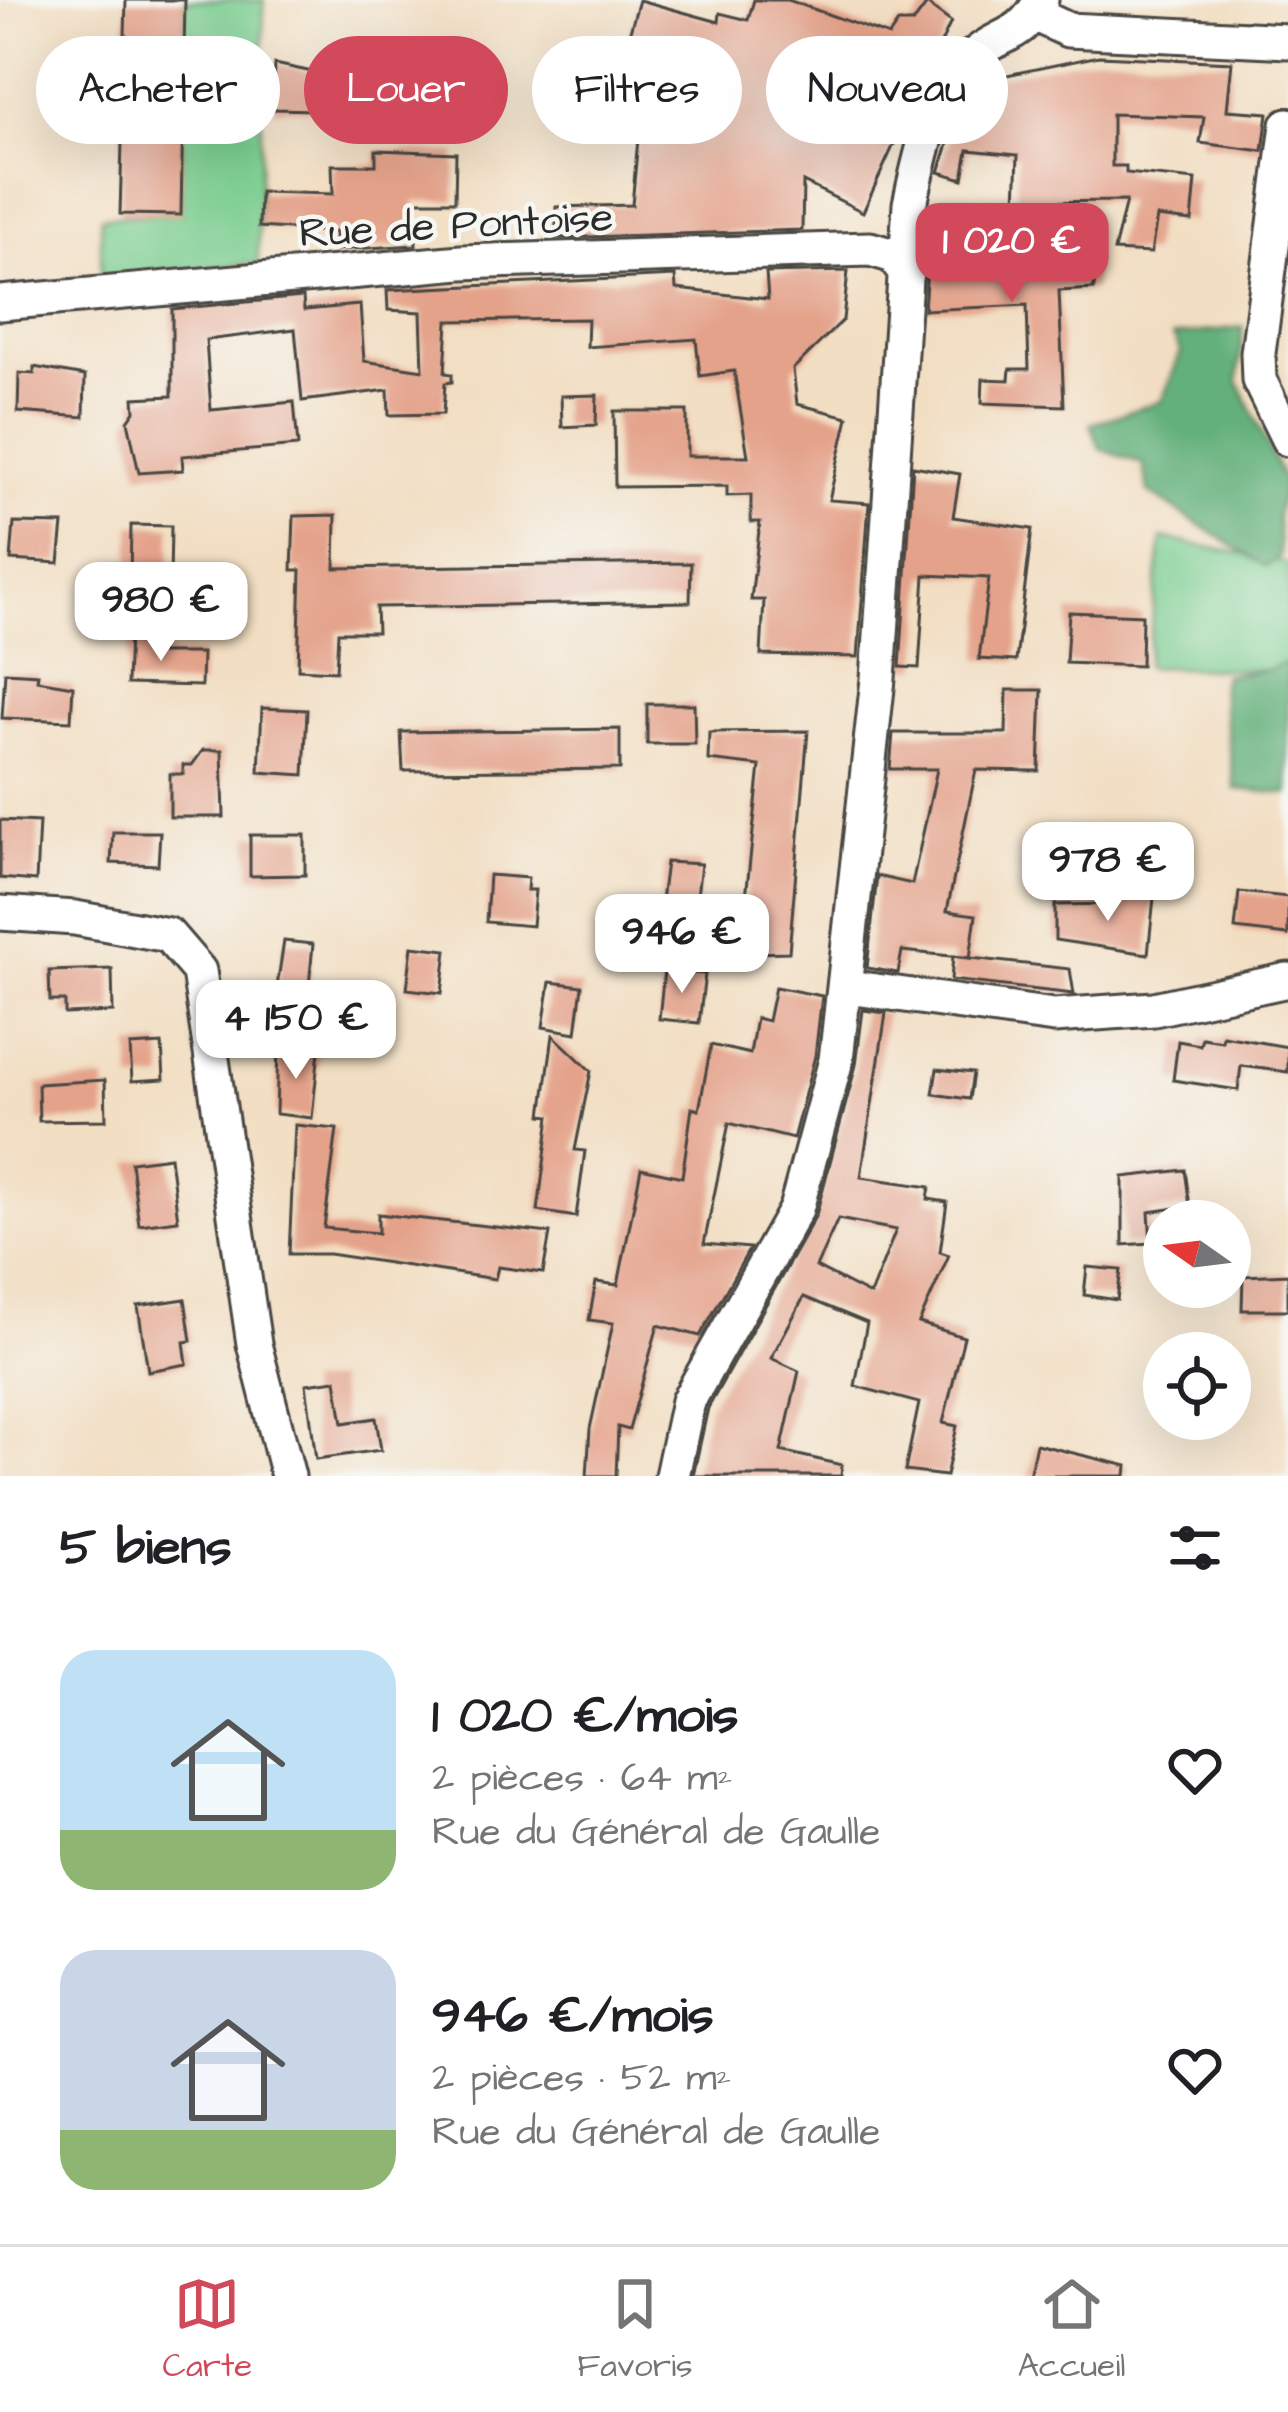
<!DOCTYPE html>
<html lang="fr">
<meta charset="utf-8">
<style>
:root{--surface:#fff;--page:#f2f2f2;--text:#202124;--muted:#757577;--line:#e0e0e0;--accent:#d1495b}
body{margin:0;font-family:"Architects Daughter",sans-serif;background:var(--page);color:var(--text);height:100vh;display:flex;flex-direction:column;font-size:45px;white-space:nowrap}
*{box-sizing:border-box;margin:0}
p{font-size:39px;color:var(--muted)}
.icon{flex:none;width:66px;height:66px;fill:none;stroke:currentColor;stroke-width:2;stroke-linecap:round;stroke-linejoin:round}
.map{position:relative;height:1476px;overflow:hidden}
.sheet{display:flex;flex-direction:column;background:var(--surface);flex:1}
.sheet>*{flex:none}
.hud{position:absolute;left:36px;top:36px;width:1218px;height:108px;display:flex;gap:24px}
.needle{width:78px;rotate:284deg}
.buttons{position:absolute;left:1143px;top:1200px;display:grid;gap:24px}
.buttons a{display:grid;place-items:center;width:108px;height:108px;border-radius:50%;background:var(--surface);box-shadow:0 12px 48px #0002;font-size:60px}
.price{position:absolute;translate:-50% -102px;padding:0 27px;border-radius:24px;background:#fff;color:#222;font-size:39px;line-height:78px;filter:drop-shadow(0 3px 6px #0008)}
.price::after{content:'';position:absolute;left:50%;top:72px;width:36px;height:27px;margin-left:-18px;background:inherit;clip-path:polygon(0 0,100% 0,50% 100%)}
.price.selected{background:var(--accent);color:#fff}
ul{padding:0;list-style:none}
li{display:flex;align-items:center;gap:36px;height:300px;padding:0 60px}
li span{display:grid;place-items:center;flex:none;width:336px;height:240px;border-radius:36px;color:#555}
li>.icon{margin-inline-start:auto}
span .icon{width:144px;height:144px;fill:#fffc;stroke-width:1}
li b{font-size:51px}
h2{display:flex;justify-content:space-between;align-items:center;height:144px;padding:0 60px;font-size:51px}
.pill{padding:0 42px;border-radius:54px;background:var(--surface);box-shadow:0 12px 48px #0002;font-size:42px;line-height:108px}
.pill.selected{background:var(--accent);color:#fff}
.tabs{display:flex;justify-content:space-around;align-items:center;height:168px;border-top:3px solid var(--line);background:var(--surface);font-size:33px;color:var(--muted)}
.tabs a{display:grid;justify-items:center;gap:6px}
.tabs .selected{color:var(--accent)}
.map>svg:first-child{display:block}
</style>
<div class="map">
<svg width="1288" height="1476" viewBox="0 0 1288 1476">
<rect width="100%" height="100%" fill="#f6f6f2"/>
<filter id="ink" filterUnits="userSpaceOnUse"><feTurbulence type="fractalNoise" baseFrequency=".00833" numOctaves="2"/><feDisplacementMap in="SourceGraphic" scale="24" xChannelSelector="R" yChannelSelector="G"/><feConvolveMatrix kernelMatrix="1 2 1 2 8 2 1 2 1" color-interpolation-filters="sRGB"/></filter>
<filter id="wash" filterUnits="userSpaceOnUse"><feTurbulence type="fractalNoise" baseFrequency=".004" numOctaves="4" result="noise"/><feDisplacementMap in="SourceGraphic" scale="48" xChannelSelector="R" yChannelSelector="G"/><feGaussianBlur stdDeviation="2.7" result="paint"/><feColorMatrix in="noise" values="0 0 0 0 0 0 0 0 0 0 0 0 0 0 0 0 0 1.4 0 .05"/><feComposite in="paint" operator="in"/></filter>
<g filter="url(#wash)">
<rect width="100%" height="100%" fill="#f2dec2"/>
<!-- green -->
<g fill="#7acd8f" stroke="#527c5d" stroke-width="3">
<path d="M185,0H264L258,263L101,277V217L181,214Z"/>
<path d="M1162,538L1288,563V671L1146,667Z"/>
</g>
<!-- forest -->
<g fill="#63b07a" stroke="#476e52" stroke-width="3">
<path d="M1243,327L1238,381L1284,482L1277,516L1280,556L1266,567L1148,492L1143,464L1100,449L1091,424L1162,401L1181,351L1173,336Z"/>
<path d="M1288,662V794L1235,789L1221,689L1224,675L1267,671Z"/>
</g>
<g id="blocks">
<!-- building -->
<g fill="#e4a28a" fill-rule="evenodd">
<path d="M126,0H185L181,215L120,214Z"/>
<path d="M639,0L719,22L720,13L748,20L754,0H788L889,36L898,23H913L927,4L951,22L925,77L909,98L916,96L863,212L803,182L802,230L556,238V207L632,205L639,128L665,132L680,56L628,38Z"/>
<path d="M1099,56L1232,62L1227,110L1268,113L1263,151L1200,143L1204,117L1112,114V166H1126V173L1196,180L1192,221L1157,217L1151,253L1114,251L1126,201L1016,202L1018,155L968,150L963,179L939,172L957,116L978,81Z"/>
<path d="M275,64L317,73L315,110L273,109Z"/>
<path d="M376,150L456,153L455,201H415L416,245L336,250L335,232L259,227L260,192L333,194L332,165H376Z"/>
<path d="M995,226H1030L1036,266L1094,262V289L1059,291L1064,406L982,403L983,379L1009,380L1010,369H1029L1027,305L924,310L927,268L974,267L928,244L929,237L998,245Z"/>
<path d="M848,271L843,320L793,369L797,404L848,417L829,500L869,503L858,657L761,655L764,600H751L760,522H751V495L727,496V486L615,487L614,411H687V456H748L734,371L700,376L696,339L587,347L588,319L448,321L445,373L452,374V382L445,383L443,414L389,415L388,390L302,401L295,329L206,340L211,410L294,402L298,446L182,456L183,470L139,473L128,421L135,411L134,398L172,396V309L303,297L304,310L360,305L364,361L423,370L421,312L388,310L387,290L675,276L676,289L768,299L766,273Z"/>
<path d="M34,367L85,376L84,417L18,412L19,373L34,374Z"/>
<path d="M597,395L596,425L562,427L561,396Z"/>
<path d="M913,466L960,474L953,517L1032,529L1016,661L979,659L989,578L925,575L919,668L900,667Z"/>
<path d="M336,515L335,568L691,563L690,602L376,607L377,632H338L336,671L298,669L301,570H292L294,516Z"/>
<path d="M14,523L63,524L59,563L11,560Z"/>
<path d="M131,525L171,526L170,581L130,580Z"/>
<path d="M1069,612L1142,615L1141,666L1066,663Z"/>
<path d="M129,635L160,636V653H202L201,686L127,684Z"/>
<path d="M5,672L38,674L37,680L73,686L71,721L2,718Z"/>
<path d="M1007,690H1042L1039,771L976,770L947,911L976,915L970,958L902,951L898,973L867,968L877,876L912,884L937,769H890L893,733H1006Z"/>
<path d="M647,704H694L695,744H647Z"/>
<path d="M262,708L307,710L304,775L259,772Z"/>
<path d="M620,729V769L403,771L401,732Z"/>
<path d="M808,731L789,952L753,953L757,925H743L760,766L708,760L709,732Z"/>
<path d="M203,750H222L224,817H170V774H183V765H192Z"/>
<path d="M0,820L39,822L36,881L0,878Z"/>
<path d="M113,832H160L158,865L111,863Z"/>
<path d="M250,835H305V875L250,876Z"/>
<path d="M666,862L701,864L692,936L657,933Z"/>
<path d="M489,875L528,878L527,890H535L532,926L486,922Z"/>
<path d="M1239,892L1288,897V935L1235,929Z"/>
<path d="M1116,894L1154,898L1148,954L1055,940V905L1115,904Z"/>
<path d="M284,941L313,944L308,996L302,995L298,1021L272,1019Z"/>
<path d="M412,946L447,950L442,993L407,989Z"/>
<path d="M953,956L1070,969L1074,994L951,980Z"/>
<path d="M112,969L113,1012L65,1014V1001H50L49,971Z"/>
<path d="M664,970L705,974L699,1023L659,1019Z"/>
<path d="M550,982L582,986L576,1033L543,1027Z"/>
<path d="M775,987L822,996L815,1056L793,1139L729,1123L704,1244L750,1248L700,1336L658,1325L629,1430L618,1427L616,1476H587L590,1429L613,1323L589,1320L596,1282L618,1285L641,1168L682,1177L692,1108L699,1110L711,1045L750,1054L756,1018L768,1021Z"/>
<path d="M863,1010L886,1013L861,1177L930,1187L928,1199L947,1202L940,1252L949,1255L919,1323L964,1337L943,1423L957,1426L946,1476L905,1471L919,1403L855,1386L867,1323L804,1297L771,1358L799,1371L781,1451L842,1465L841,1476H693L708,1408L816,1215L856,1065ZM838,1219L896,1230L870,1295L816,1267Z"/>
<path d="M553,1035L591,1071L575,1150L585,1151L576,1217L538,1211L550,1116L542,1115Z"/>
<path d="M1223,1036L1288,1047V1072L1241,1066L1238,1090L1173,1080L1178,1041L1200,1045L1202,1038L1222,1041Z"/>
<path d="M162,1044L164,1079L132,1081L130,1046Z"/>
<path d="M278,1047L319,1050L312,1118L276,1114Z"/>
<path d="M937,1069L973,1073L969,1099L933,1094Z"/>
<path d="M105,1080L106,1120L39,1121L38,1084Z"/>
<path d="M295,1125L337,1129L324,1228L378,1233V1214L550,1233L543,1273L498,1267L495,1279L329,1254H289Z"/>
<path d="M170,1157L178,1220L139,1225L131,1162Z"/>
<path d="M1185,1170L1190,1206L1149,1212L1151,1243L1123,1245V1177Z"/>
<path d="M1087,1267L1121,1270L1117,1300L1084,1295Z"/>
<path d="M1288,1274V1310H1242L1243,1276Z"/>
<path d="M185,1299L191,1341L184,1342L187,1364L148,1371L138,1306Z"/>
<path d="M336,1380L343,1423L376,1418L381,1450L316,1459L306,1384Z"/>
<path d="M1036,1444L1127,1466L1126,1476H1029Z"/>
</g>
</g>
</g>
<g filter="url(#ink)">
<use href="#blocks" fill-opacity="0" stroke="#494642" stroke-width="3"/>
<g fill="none" stroke-linecap="round" stroke-linejoin="round">
<defs>
<g id="street">
<path d="M1034,14L1068,30L1288,41"/>
<path d="M1288,125L1258,353L1259,380L1288,439"/>
<path d="M0,303L461,262L870,249L894,256L906,274"/>
<path d="M0,913L75,918L168,935L199,971L254,1344L288,1476"/>
<path d="M848,987L1054,1016L1154,1009L1288,980"/>
<path d="M672,1476L688,1401L796,1209L836,1060L878,679L910,204C921,154 932,95 971,58C997,33 1021,40 1041,0"/>
</g>
</defs>
<!-- street casing -->
<use href="#street" stroke="#494642" stroke-width="39"/>
<!-- street -->
<use href="#street" stroke="#fff" stroke-width="33"/>
</g>
</g>
<g text-anchor="middle" stroke-width="9" stroke-linejoin="round" paint-order="stroke">
<!-- street labels -->
<g font-size="42" fill="#2b2b2b" stroke="#f6f6f2">
<text transform="translate(456 223) rotate(-3)" y="15">Rue de Pontoise</text>
</g>
</g>
</svg>
<div class="buttons">
<a><svg class="needle" viewBox="-14 -14 28 28"><path d="M0-13l5 13h-10z" fill="#e53935"/><path d="M0 13l5-13h-10z" fill="#757577"/></svg></a>
<a><svg class="icon" aria-label="locate" viewBox="0 0 24 24"><circle cx="12" cy="12" r="6"/><path d="M12 2v4M12 18v4M2 12h4M18 12h4"/></svg></a>
</div>
<b class="price selected" style="left:1012px;top:305px">1 020 €</b>
<b class="price" style="left:161px;top:664px">980 €</b>
<b class="price" style="left:1108px;top:924px">978 €</b>
<b class="price" style="left:682px;top:996px">946 €</b>
<b class="price" style="left:296px;top:1082px">4 150 €</b>
<div class="hud">
<a class="pill">Acheter</a>
<a class="pill selected">Louer</a>
<a class="pill">Filtres</a>
<a class="pill">Nouveau</a>
</div>
</div>
<section class="sheet">
<h2>5 biens<svg class="icon" aria-label="filters" viewBox="0 0 24 24"><path d="M4 7h16M4 17h16"/><circle cx="9" cy="7" r="2"/><circle cx="15" cy="17" r="2"/></svg></h2>
<ul>
<li><span style="background:linear-gradient(#bfe0f5 75%,#8fb573 0)"><svg class="icon" aria-label="home" viewBox="0 0 24 24"><path d="M3 11l9-7 9 7M6 9v11h12V9"/></svg></span><div><b>1 020 €/mois</b><p>2 pièces · 64 m²</p><p>Rue du Général de Gaulle</p></div><svg class="icon" aria-label="heart" viewBox="0 0 24 24"><path d="M12 20l-8-8c-3-5 5-10 8-4 3-6 11-1 8 4z"/></svg></li>
<li><span style="background:linear-gradient(#c9d6e8 75%,#8fb573 0)"><svg class="icon" aria-label="home" viewBox="0 0 24 24"><path d="M3 11l9-7 9 7M6 9v11h12V9"/></svg></span><div><b>946 €/mois</b><p>2 pièces · 52 m²</p><p>Rue du Général de Gaulle</p></div><svg class="icon" aria-label="heart" viewBox="0 0 24 24"><path d="M12 20l-8-8c-3-5 5-10 8-4 3-6 11-1 8 4z"/></svg></li>
</ul>
</section>
<nav class="tabs">
<a class="selected"><svg class="icon" aria-label="map" viewBox="0 0 24 24"><path d="M3 6l6-2 6 2 6-2v14l-6 2-6-2-6 2zM9 4v14M15 6v14"/></svg>Carte</a>
<a><svg class="icon" aria-label="saved" viewBox="0 0 24 24"><path d="M7 4h10v16l-5-4-5 4z"/></svg>Favoris</a>
<a><svg class="icon" aria-label="home" viewBox="0 0 24 24"><path d="M3 11l9-7 9 7M6 9v11h12V9"/></svg>Accueil</a>
</nav>
